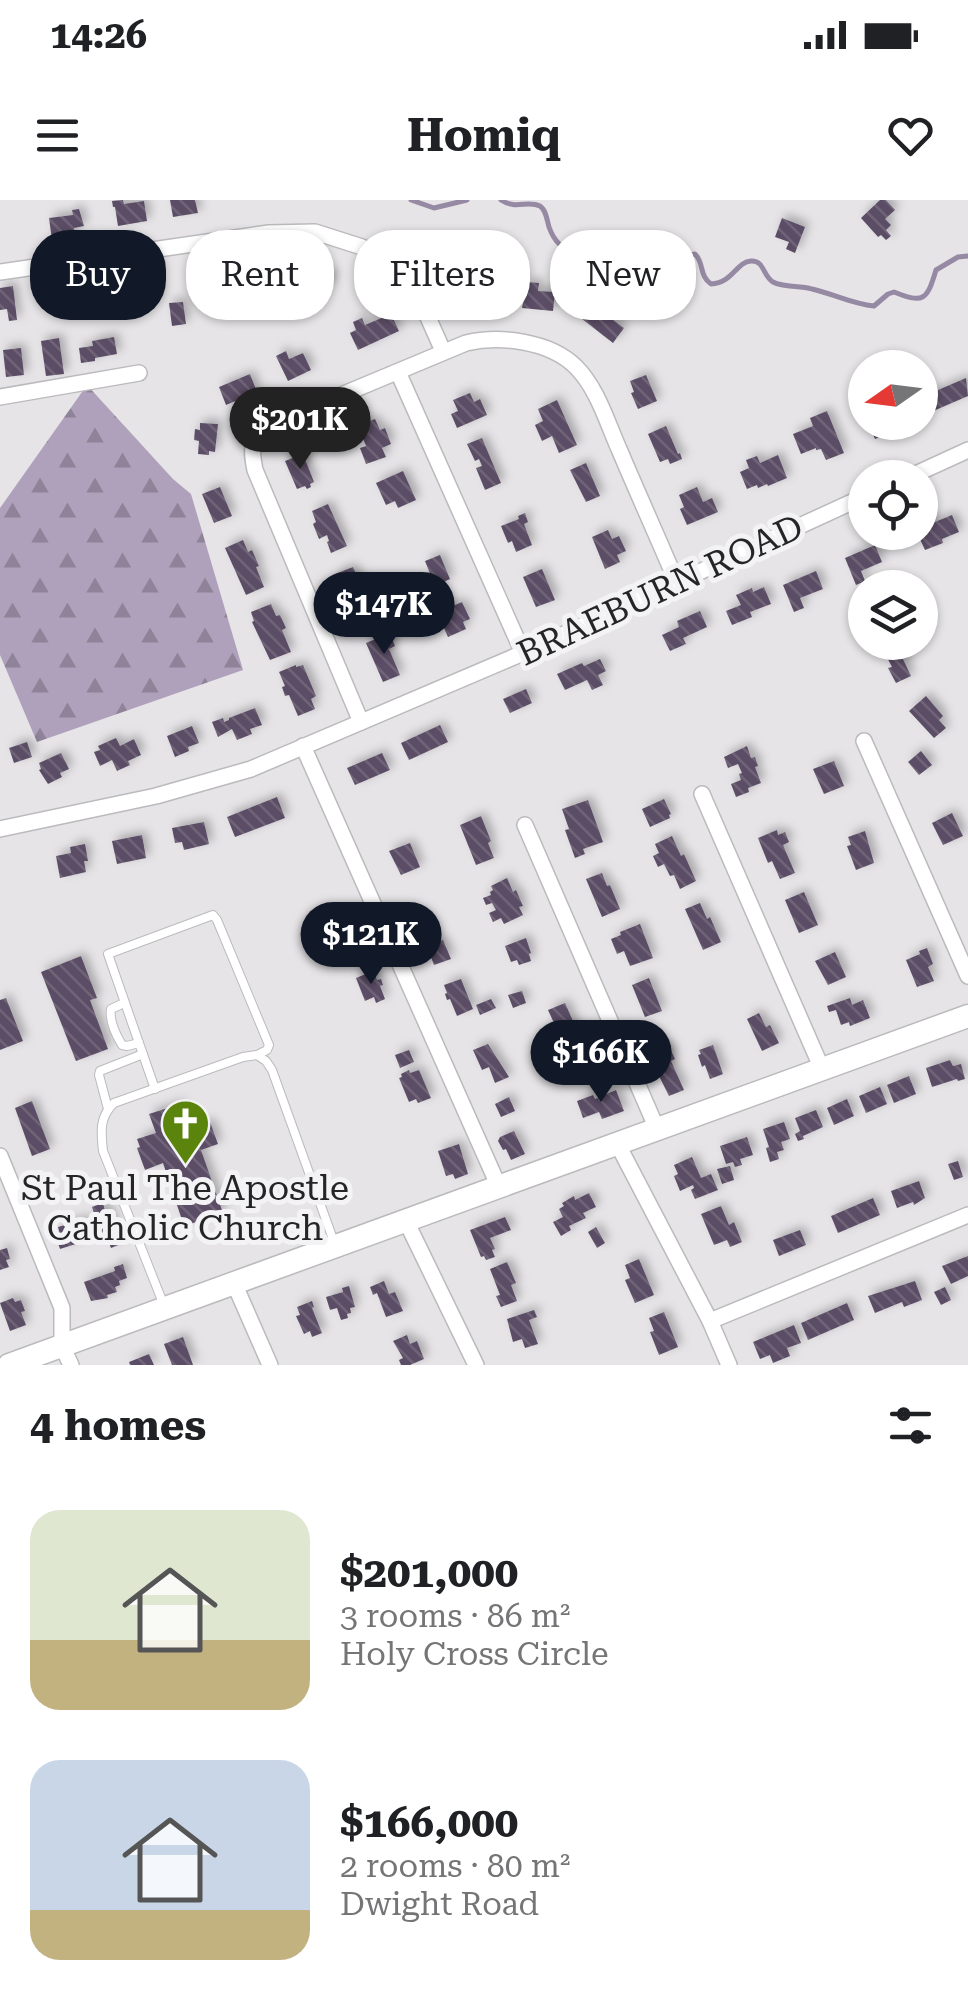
<!DOCTYPE html>
<meta charset="utf-8">
<style>
:root{--surface:#fff;--page:#f6f6f6;--text:#202124;--muted:#757577;--accent:#111827}
body{margin:0;font-family:"Roboto Serif",serif;background:var(--page);color:var(--text);height:100vh;display:flex;flex-direction:column;font-size:38px;white-space:nowrap}
*{box-sizing:border-box;margin:0}
p{font-size:32px;color:var(--muted)}
.icon{flex:none;width:55px;height:55px;fill:none;stroke:currentColor;stroke-width:2;stroke-linecap:round;stroke-linejoin:round}
.map{position:relative;height:1165px;overflow:hidden}
.sheet{display:flex;flex-direction:column;background:var(--surface);flex:1}
.sheet>*{flex:none}
.top-card{position:absolute;left:30px;top:30px;width:910px;height:90px;display:flex;gap:20px}
.needle{width:65px;rotate:256deg}
.tools{position:absolute;left:848px;top:150px;display:grid;gap:20px}
.tools a{display:grid;place-items:center;width:90px;height:90px;border-radius:50%;background:var(--surface);box-shadow:0 2px 8px #0004;font-size:50px}
.price{position:absolute;translate:-50% -85px;padding:0 22px;border-radius:35px;background:var(--accent);color:#fff;font-size:32px;line-height:65px;filter:drop-shadow(0 2px 5px #0008)}
.price::after{content:'';position:absolute;left:50%;top:60px;width:30px;height:22px;margin-left:-15px;background:inherit;clip-path:polygon(0 0,100% 0,50% 100%)}
.price.active{background:#222;color:#fff}
ul{padding:0;list-style:none}
li{display:flex;align-items:center;gap:30px;height:250px;padding:0 30px}
li span{display:grid;place-items:center;flex:none;width:280px;height:200px;border-radius:30px;color:#555}
li>.icon{margin-inline-start:auto}
span .icon{width:120px;height:120px;fill:#fffc;stroke-width:1}
li b{font-size:42px}
h2{display:flex;justify-content:space-between;align-items:center;height:120px;padding:0 30px;font-size:42px}
.chip{padding:0 35px;border-radius:40px;background:var(--surface);box-shadow:0 2px 8px #0004;font-size:35px;line-height:90px}
.chip.active{background:var(--accent);color:#fff}
.status{display:flex;justify-content:space-between;align-items:center;height:70px;padding:0 50px;background:var(--surface);direction:ltr}
.status svg{height:28px;fill:currentColor}
header{display:flex;justify-content:space-between;align-items:center;height:130px;padding:0 30px;background:var(--surface);font-size:45px;font-weight:700}
.map>svg:first-child{display:block}
</style>
<div class="status"><b>14:26</b><svg viewBox="0 0 49 12"><path d="M0 12V9h3v3zM5 12V6h3v6zM10 12V3h3v9zM15 12V0h3v12zM26 1h20v11H26zM47 4h2v5h-2z"/></svg></div>
<header><svg class="icon" aria-label="menu" viewBox="0 0 24 24"><path d="M4 6h16M4 12h16M4 18h16"/></svg>Homiq<svg class="icon" aria-label="heart" viewBox="0 0 24 24"><path d="M12 20l-8-8c-3-5 5-10 8-4 3-6 11-1 8 4z"/></svg></header>
<div class="map">
<svg width="968" height="1165" viewBox="0 0 968 1165">
<defs>
<pattern id="forest-firs" width="22" height="20" patternUnits="userSpaceOnUse" patternTransform="scale(2.5)"><rect width="22" height="20" fill="#afa1bb"/><path d="M5 1l3.5 6h-7zM16 11l3.5 6h-7z" fill="#8e8398"/></pattern>
<pattern id="building-back-hatch" width="6" height="6" patternUnits="userSpaceOnUse" patternTransform="scale(2.5)"><rect width="6" height="6" fill="#5b4e66"/><path d="M-1 5l2 2M0 0l6 6M5-1l2 2" fill="none" stroke="#6f6478"/></pattern>
<filter id="shadow"><feDropShadow dx="4.5" dy="-4.5" stdDeviation="5" flood-color="#0004"/></filter>
</defs>
<rect width="100%" height="100%" fill="#e6e4e7"/>
<!-- forest -->
<path fill="url(#forest-firs)" d="M87,185L173,279L191,294L243,470L37,542L0,455V308Z"/>
<g fill="none" stroke-linecap="round" stroke-linejoin="round">
<!-- stream -->
<g stroke="#9689a3" stroke-width="5">
<path d="M411,0L434,8L467,0"/>
<path d="M501,0C516,10 527,0 540,6C546,10 547,20 549,27C564,69 599,45 625,39L668,64L685,56L695,54C704,62 699,76 711,84C733,83 736,62 751,61C764,60 763,76 773,82C784,88 800,85 812,89C834,94 852,104 874,106L888,94L894,92C924,104 927,100 936,70L958,57L968,56"/>
</g>
</g>
<!-- building -->
<g fill="url(#building-back-hatch)" filter="url(#shadow)">
<path d="M123,0L124,4L144,1L147,21L118,26L115,7H113L112,1Z"/>
<path d="M170,0H195L198,13L173,17Z"/>
<path d="M880,0H886L895,10L885,19L891,25L886,30L891,36L886,40L881,35L878,37L861,18Z"/>
<path d="M79,9L84,26L74,28L75,36L52,40L49,18L73,15L72,10Z"/>
<path d="M782,18L805,27L795,53L786,49L789,42L775,37Z"/>
<path d="M236,61L239,80L222,83L224,91L194,97L190,75L209,71L208,66Z"/>
<path d="M309,66L334,75L328,91L304,82Z"/>
<path d="M153,77L157,101L137,104L138,109L133,110L132,105L129,106L126,94H122L121,88L142,84L141,80Z"/>
<path d="M278,79L297,86L290,104L271,96Z"/>
<path d="M527,82L539,83L538,91L555,92L553,111L522,108Z"/>
<path d="M100,85L103,104L80,108V105L71,106L70,94L78,93V88Z"/>
<path d="M463,85L489,86L488,106L462,104Z"/>
<path d="M13,86L17,120L9,121L7,109L0,110V88Z"/>
<path d="M183,102L186,124L172,126L169,103Z"/>
<path d="M593,105L624,128L613,143L582,119Z"/>
<path d="M391,114L399,131L358,150L350,133L356,130L353,122L362,118L365,125Z"/>
<path d="M114,137L117,154L95,158V161L81,163L79,148L93,146L92,141Z"/>
<path d="M59,138L64,174L46,176L41,141Z"/>
<path d="M21,148L24,175L6,177L3,150Z"/>
<path d="M286,151L289,159L303,153L311,170L288,181L276,156Z"/>
<path d="M250,174L257,192L248,195L250,198L246,200L245,197L226,205L219,187Z"/>
<path d="M646,175L657,201L638,209L631,193L634,192L630,181Z"/>
<path d="M966,178L968,196L931,212L924,196Z"/>
<path d="M470,193L474,202L480,199L487,215L457,228L451,214L458,211L453,200Z"/>
<path d="M557,200L577,245L559,253L552,236L542,241L535,225L543,221L538,209Z"/>
<path d="M827,211L844,253L826,260L821,249L816,250V248L801,254L793,234L813,226L810,218Z"/>
<path d="M375,219L380,230L385,228L391,244L382,248L386,257L366,264L360,248L366,246L358,226Z"/>
<path d="M868,222H900L902,227L875,239Z"/>
<path d="M200,223L218,224L215,252L209,251V255L198,254L199,241L194,240L195,229L200,230Z"/>
<path d="M666,226L678,254L680,253L682,259L670,264L668,259L660,262L648,234Z"/>
<path d="M482,238L501,283L485,290L476,268L482,266L479,259L475,261L467,244Z"/>
<path d="M303,254L314,282L310,284L311,287L307,289L305,286L297,289L285,261Z"/>
<path d="M778,255L787,278L768,286L767,284L758,288L757,285L747,289L740,272L749,268L746,260L757,256L760,263Z"/>
<path d="M586,263L600,296L586,302L570,270Z"/>
<path d="M403,271L416,300L398,308L395,301L386,305L376,283Z"/>
<path d="M220,287L232,316L214,323L202,294Z"/>
<path d="M697,287L703,302L712,298L718,312L687,325L680,309L684,307L679,295Z"/>
<path d="M328,304L347,346L331,353L327,342L329,341L327,335L319,339L313,324L316,322L312,311Z"/>
<path d="M525,313L528,322L524,324L532,345L516,352L512,341L508,343L501,326L519,319L518,316Z"/>
<path d="M952,315L959,332L942,339L943,343L925,350L919,337L914,339L911,332H920V322L933,318L935,322Z"/>
<path d="M608,330L612,339L619,336L626,351L617,355L620,362L605,369L592,337Z"/>
<path d="M243,340L248,352L252,350L259,366L256,367L264,387L246,395L225,348Z"/>
<path d="M875,345L882,362L861,371L865,381L856,385L845,358Z"/>
<path d="M440,355L450,379L435,386L425,361Z"/>
<path d="M353,367L366,395L362,397L365,404L368,403L372,411L358,417L354,400L347,403L335,374Z"/>
<path d="M542,369L555,400L536,407L523,377Z"/>
<path d="M816,371L823,389L800,398L804,408L794,412L783,385Z"/>
<path d="M764,387L771,404L750,412L752,417L732,425L726,411L741,405L736,395L752,388L753,392Z"/>
<path d="M462,402L470,419L463,422L466,429L448,437L437,413Z"/>
<path d="M271,404L276,416L280,415L286,428L282,430L291,452L270,460L252,422L254,421L251,412Z"/>
<path d="M700,411L707,427L683,438L686,444L670,451L662,435L679,427L677,421Z"/>
<path d="M390,433L395,446L389,449L400,475L383,482L366,443Z"/>
<path d="M879,442H905L910,453L902,457L911,476L896,483L888,468L892,467Z"/>
<path d="M600,459L606,471L598,475L603,485L592,490L587,480L565,490L557,474L582,463L584,466Z"/>
<path d="M296,465V467L303,465L316,496L311,499L315,509L298,516L289,495L285,496L282,487L285,486L279,472Z"/>
<path d="M526,489L532,503L510,513L503,499Z"/>
<path d="M926,496L943,516L939,520L946,528L934,538L909,511Z"/>
<path d="M255,508L262,525L250,529L252,534L237,540L232,529L218,537L212,522L223,518L224,522L229,520V518Z"/>
<path d="M440,525L448,542L409,560L401,543Z"/>
<path d="M192,526L199,543L188,547L189,551L175,557L167,536Z"/>
<path d="M116,538L120,546L134,539L141,555L128,561L130,565L117,571L112,560L100,566L94,552L100,550L98,546Z"/>
<path d="M27,542L32,557L14,563L9,548Z"/>
<path d="M747,546L751,558L755,557L758,566L755,567L761,583L748,588L749,592L736,597L731,584L741,580L739,574L742,573L738,564L728,568L724,557Z"/>
<path d="M921,551L932,565L919,575L908,562Z"/>
<path d="M61,553L69,569L60,573L62,577L48,584L39,570L41,569L39,563Z"/>
<path d="M382,553L390,570L355,585L347,568Z"/>
<path d="M834,561L844,586L824,594L813,569Z"/>
<path d="M277,597L285,618L235,637L227,617Z"/>
<path d="M664,599L671,614L669,615L670,618L650,627L642,609Z"/>
<path d="M588,600L603,642L583,649L585,654L575,658L565,630L569,629L562,609Z"/>
<path d="M952,613L963,636L943,645L932,623Z"/>
<path d="M481,616L491,641L488,643L494,658L476,665L460,625Z"/>
<path d="M204,622L209,644L184,650L182,642L175,643L172,628Z"/>
<path d="M777,630L778,635L785,632L789,642L783,645L795,673L780,679L772,661L768,663L758,638Z"/>
<path d="M865,631L874,663L856,670L847,646L851,645L848,637Z"/>
<path d="M142,635L146,658L117,664L112,641Z"/>
<path d="M672,636L681,656L684,654L696,681L680,689L674,675L670,676L664,664L658,667L653,656L659,653L655,644Z"/>
<path d="M410,643L420,667L401,675L389,651Z"/>
<path d="M85,644L88,661H84L86,672L60,678L56,656L71,653L70,647Z"/>
<path d="M602,673L607,686L610,685L620,709L602,717L586,679Z"/>
<path d="M507,678L513,692L516,690L523,706L519,707L523,715L504,724L501,718L493,722L489,713L496,710L492,703L486,705L483,698L491,695L490,692L493,690L491,686Z"/>
<path d="M804,692L818,725L799,733L785,700Z"/>
<path d="M700,703L707,719L710,717L721,742L703,750L685,709Z"/>
<path d="M640,724L653,758L630,766L624,751L617,754L611,739L621,735L620,732Z"/>
<path d="M526,738L531,753L529,754L531,761L519,765L517,760L511,762L505,746Z"/>
<path d="M443,740L451,759L434,765L427,747Z"/>
<path d="M927,748L933,764L928,767L934,781L917,787L906,760L920,754L919,751Z"/>
<path d="M835,752L846,777L828,785L815,761Z"/>
<path d="M81,756L97,798L90,800L108,849L76,861L41,772Z"/>
<path d="M373,771L377,780L381,779L383,785L380,786L385,799L376,803L374,797L365,801L356,778Z"/>
<path d="M649,778L662,811L645,817L632,785Z"/>
<path d="M461,779L473,809L457,816L450,799L447,800L445,794L447,793L444,785Z"/>
<path d="M522,791L526,803L513,808L508,795Z"/>
<path d="M6,798L23,841L0,850V800Z"/>
<path d="M850,798L852,805L863,800L870,818L850,826L849,822L841,825L836,810L829,812L827,806Z"/>
<path d="M491,799L496,808L480,815L476,805Z"/>
<path d="M565,803L581,839L565,847L548,810Z"/>
<path d="M759,813L766,827L770,825L779,843L762,851L747,819Z"/>
<path d="M488,844L509,877L495,883L489,867L482,870L473,850Z"/>
<path d="M669,845L675,859L671,861L684,890L669,896L656,870L661,868L655,850Z"/>
<path d="M713,845L723,874L710,879L705,865L702,867L698,855L701,854L699,850Z"/>
<path d="M602,848L608,862L593,868L587,854Z"/>
<path d="M409,850L414,862L400,868L395,855Z"/>
<path d="M950,860L953,866L961,864L965,879L958,881L957,879L932,887L926,868Z"/>
<path d="M409,870L410,873L419,870L431,898L418,903L416,899L409,902L399,878L402,877L401,874Z"/>
<path d="M909,876L916,894L894,903L887,885Z"/>
<path d="M880,887L887,904L866,913L859,896Z"/>
<path d="M616,890L624,911L602,919L599,912L583,918L577,901L593,895L595,899Z"/>
<path d="M509,897L515,911L501,917L495,904Z"/>
<path d="M847,899L854,916L834,925L827,908Z"/>
<path d="M32,901L50,949L32,956L15,908Z"/>
<path d="M180,904L188,930L210,922L218,944L201,950L223,1013L184,1026L163,963L145,970L137,948L140,947L137,939L156,933L149,914Z"/>
<path d="M816,910L823,927L803,936L804,939L798,941L795,934L800,931L795,918Z"/>
<path d="M784,922L790,939L781,942L784,950L777,952L779,959L770,962L766,948L769,947L763,929Z"/>
<path d="M514,931L525,954L511,960L506,949L503,950L498,941L500,937Z"/>
<path d="M747,937L753,955L740,959L742,965L735,967L733,962L726,964L720,946Z"/>
<path d="M459,944L468,974L455,979L453,974L446,976L438,951Z"/>
<path d="M692,957L701,978L711,974L718,990L695,999L691,990L694,988L693,985L680,991L674,976L678,974L674,965Z"/>
<path d="M958,961L963,977L954,980L948,964Z"/>
<path d="M730,966L734,980L722,984L717,969Z"/>
<path d="M919,981L925,998L914,1005L913,1002L897,1008L891,991Z"/>
<path d="M589,993L596,1007L583,1013L586,1018L569,1026L571,1030L561,1036L553,1022L563,1017L559,1009L564,1006L562,1003L574,996L575,1000Z"/>
<path d="M873,998L880,1015L838,1033L831,1016Z"/>
<path d="M103,1003L105,1011L109,1010L121,1044L111,1048L107,1038L103,1040L92,1007Z"/>
<path d="M721,1006L729,1025L734,1022L742,1042L730,1047L727,1040L714,1045L701,1014Z"/>
<path d="M505,1017L511,1030L490,1038L495,1049L492,1050L495,1057L486,1060L484,1056L481,1057L470,1030Z"/>
<path d="M85,1019L89,1029L79,1032L82,1042L60,1049L57,1040L61,1038L58,1027Z"/>
<path d="M596,1027L605,1043L597,1048L588,1032Z"/>
<path d="M800,1030L806,1045L779,1056L773,1040Z"/>
<path d="M7,1048L10,1059L6,1060L9,1067L0,1070V1050Z"/>
<path d="M968,1056V1076L951,1084L942,1066Z"/>
<path d="M639,1059L654,1095L635,1103L625,1080L630,1078L625,1065Z"/>
<path d="M507,1062L516,1083L511,1085L517,1101L501,1107L496,1096L500,1095L490,1069Z"/>
<path d="M123,1064L127,1078L119,1081L120,1085L115,1087L117,1092L107,1095L108,1098L91,1101L84,1082L115,1071L114,1067Z"/>
<path d="M384,1081L389,1094L395,1092L403,1111L386,1117L377,1093L373,1095L370,1087Z"/>
<path d="M915,1081L922,1100L904,1107L902,1102L875,1113L868,1096Z"/>
<path d="M349,1086L355,1107L350,1108L351,1113L347,1114L348,1118L341,1120L337,1108L330,1110L326,1097L343,1092L342,1088Z"/>
<path d="M945,1087L951,1100L941,1105L934,1092Z"/>
<path d="M13,1098L15,1102L21,1100L25,1111L21,1112L26,1125L10,1131L0,1103Z"/>
<path d="M312,1101L314,1107L312,1108L322,1133L312,1137L310,1131L304,1134L296,1116L300,1115L297,1107Z"/>
<path d="M847,1103L854,1120L808,1140L801,1123Z"/>
<path d="M534,1110L537,1117L529,1120L538,1144L525,1148L522,1139L513,1142L507,1119Z"/>
<path d="M664,1112L678,1147L659,1155L650,1132L654,1131L649,1118Z"/>
<path d="M794,1125L801,1143L787,1148L790,1156L773,1163L770,1155L760,1159L753,1142Z"/>
<path d="M407,1135L410,1144L417,1141L424,1159L410,1165H401L399,1160L403,1158L393,1141Z"/>
<path d="M183,1137L193,1165H172L164,1144Z"/>
<path d="M149,1154L154,1165H130L129,1162Z"/>
</g>
<g fill="none" stroke-linecap="round" stroke-linejoin="round">
<defs>
<g id="service">
<path d="M124,803L111,809C109,821 116,835 122,845L127,846L139,843"/>
<path d="M155,889L108,754L213,715L217,720L269,845L267,850L257,855"/>
<path d="M108,909L99,875L100,871L143,854"/>
<path d="M163,1103L103,951C101,932 99,917 114,903L243,857L257,855L266,861L272,870L334,1042"/>
</g>
<g id="minor">
<path d="M0,72L269,33L315,32L362,47L382,57L400,71L415,88L443,151"/>
<path d="M398,172L523,453"/>
<path d="M0,197L139,173"/>
<path d="M907,278L968,250"/>
<path d="M361,522L255,270C250,246 251,239 272,224L466,143C500,135 550,141 576,167C597,188 607,222 619,249C638,294 658,338 677,383"/>
<path d="M864,541L968,776"/>
<path d="M303,546L499,987"/>
<path d="M702,594L822,869"/>
<path d="M525,625L657,929"/>
<path d="M0,629L156,596L251,569L523,453L865,296"/>
<path d="M617,943L710,1121L729,1165"/>
<path d="M0,956L62,1108V1146L71,1165"/>
<path d="M406,1021L476,1165"/>
<path d="M234,1083L270,1165"/>
<path d="M710,1121L968,1015"/>
</g>
<path id="secondary" d="M9,1165L968,816"/>
</defs>
<!-- service casing -->
<use href="#service" stroke="#bbbabd" stroke-width="10"/>
<!-- minor casing -->
<use href="#minor" stroke="#bbbabd" stroke-width="18"/>
<!-- secondary casing -->
<use href="#secondary" stroke="#bbbabd" stroke-width="25"/>
<!-- service -->
<use href="#service" stroke="#fff" stroke-width="8"/>
<!-- minor -->
<use href="#minor" stroke="#fff" stroke-width="15"/>
<!-- secondary -->
<use href="#secondary" stroke="#fff" stroke-width="22"/>
</g>
<!-- icons -->
<defs>
<symbol id="church-pin" viewBox="-11 -11 22 30"><path d="M0 17L-7.5 6A9.5 9.5 0 1 1 7.5 6Z" fill="#5a840b" stroke="#f3f2f5"/><path d="M-1.2-6h2.4v3.5h3.3v2.4h-3.3V6h-2.4V-.1h-3.3v-2.4h3.3Z" fill="#fff"/></symbol>
</defs>
<g fill-rule="evenodd">
<use href="#church-pin" x="158" y="896" width="55" height="75"/>
</g>
<g text-anchor="middle" stroke-width="10" stroke-linejoin="round" paint-order="stroke">
<!-- street labels -->
<g font-size="35" fill="#262526" stroke="#f3f2f5">
<text transform="translate(660 390) rotate(-25)" y="12">BRAEBURN ROAD</text>
</g>
<!-- poi labels -->
<g font-size="35" fill="#262526" stroke="#f3f2f5">
<text x="185" y="1000">St Paul The Apostle<tspan x="185" dy="40">Catholic Church</tspan></text>
</g>
</g>
</svg>
<div class="tools">
<a><svg class="needle" viewBox="-14 -14 28 28"><path d="M0-13l5 13h-10z" fill="#e53935"/><path d="M0 13l5-13h-10z" fill="#757577"/></svg></a>
<a><svg class="icon" aria-label="locate" viewBox="0 0 24 24"><circle cx="12" cy="12" r="6"/><path d="M12 2v4M12 18v4M2 12h4M18 12h4"/></svg></a>
<a><svg class="icon" aria-label="layers" viewBox="0 0 24 24"><path d="M12 4l9 5-9 5-9-5zM3 14l9 5 9-5"/></svg></a>
</div>
<b class="price active" style="left:300px;top:272px">$201K</b>
<b class="price" style="left:384px;top:457px">$147K</b>
<b class="price" style="left:371px;top:787px">$121K</b>
<b class="price" style="left:601px;top:905px">$166K</b>
<div class="top-card">
<a class="chip active">Buy</a>
<a class="chip">Rent</a>
<a class="chip">Filters</a>
<a class="chip">New</a>
</div>
</div>
<section class="sheet">
<h2>4 homes<svg class="icon" aria-label="filters" viewBox="0 0 24 24"><path d="M4 7h16M4 17h16"/><circle cx="9" cy="7" r="2"/><circle cx="15" cy="17" r="2"/></svg></h2>
<ul>
<li><span style="background:linear-gradient(#dfe7d0 65%,#c2b280 0)"><svg class="icon" aria-label="home" viewBox="0 0 24 24"><path d="M3 11l9-7 9 7M6 9v11h12V9"/></svg></span><div><b>$201,000</b><p>3 rooms · 86 m²</p><p>Holy Cross Circle</p></div></li>
<li><span style="background:linear-gradient(#c9d6e8 75%,#c2b280 0)"><svg class="icon" aria-label="home" viewBox="0 0 24 24"><path d="M3 11l9-7 9 7M6 9v11h12V9"/></svg></span><div><b>$166,000</b><p>2 rooms · 80 m²</p><p>Dwight Road</p></div></li>
</ul>
</section>
